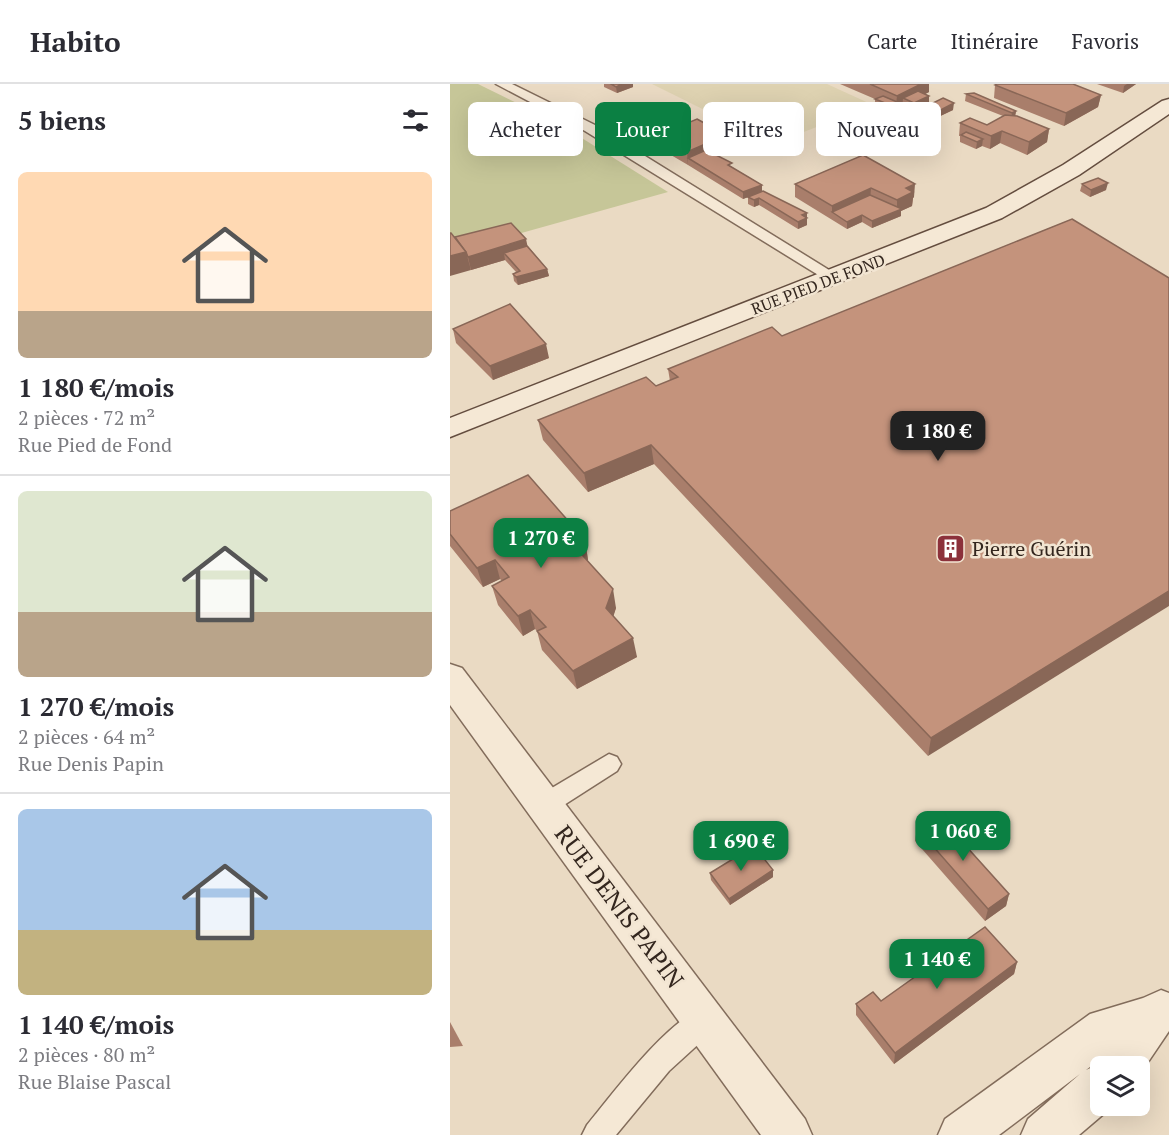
<!DOCTYPE html>
<html lang="fr">
<meta charset="utf-8">
<style>
:root{--surface:#fff;--page:#f7f7f7;--text:#2b2b33;--muted:#7c7c81;--line:#e1e1e2;--accent:#0b8043}
body{margin:0;font-family:"PT Serif",serif;background:var(--page);color:var(--text);height:100vh;display:flex;flex-direction:column;font-size:22px;white-space:nowrap}
*{box-sizing:border-box;margin:0}
p{font-size:20px;color:var(--muted)}
.icon{flex:none;width:33px;height:33px;fill:none;stroke:currentColor;stroke-width:2;stroke-linecap:round;stroke-linejoin:round}
.map{position:relative;flex:1;overflow:hidden}
.drawer{display:flex;flex-direction:column;background:var(--surface);width:450px}
.drawer>*{flex:none}
.banner{position:absolute;left:18px;top:18px;width:570px;height:54px;display:flex;gap:12px}
.tools{position:absolute;left:640px;top:972px;display:grid;gap:12px}
.tools a{display:grid;place-items:center;width:60px;height:60px;border-radius:9px;background:var(--surface);box-shadow:0 6px 24px #0002;font-size:30px}
.price{position:absolute;translate:-50% -51px;padding:0 14px;border-radius:12px;background:var(--accent);color:#fff;font-size:20px;line-height:39px;filter:drop-shadow(0 2px 3px #0008)}
.price::after{content:'';position:absolute;left:50%;top:36px;width:18px;height:14px;margin-left:-9px;background:inherit;clip-path:polygon(0 0,100% 0,50% 100%)}
.price.on{background:#222;color:#fff}
ul{padding:0;list-style:none}
li{display:grid;align-content:center;gap:12px;height:318px;padding:0 18px}
li+li{border-top:2px solid var(--line)}
li span{display:grid;place-items:center;height:186px;border-radius:9px;color:#555}
li>.icon{margin-inline-start:auto}
span .icon{width:108px;height:108px;fill:#fffc;stroke-width:1}
li b{font-size:26px}
h2{display:flex;justify-content:space-between;align-items:center;height:72px;padding:0 18px;font-size:26px}
.pill{padding:0 21px;border-radius:9px;background:var(--surface);box-shadow:0 6px 24px #0002;font-size:21px;line-height:54px}
.pill.on{background:var(--accent);color:#fff}
header{display:flex;align-items:center;gap:36px;box-sizing:border-box;height:84px;padding:0 30px;background:var(--surface);border-bottom:2px solid var(--line)}
header strong{font-size:28px}
nav{display:flex;gap:33px;margin-inline-start:auto;font-size:21px}
main{display:flex;flex:1;min-height:0}
.map>svg:first-child{display:block}
</style>
<header>
<strong>Habito</strong>
<nav><a>Carte</a><a>Itinéraire</a><a>Favoris</a></nav>
</header>
<main>
<section class="drawer">
<h2>5 biens<svg class="icon" aria-label="filters" viewBox="0 0 24 24"><path d="M4 7h16M4 17h16"/><circle cx="9" cy="7" r="2"/><circle cx="15" cy="17" r="2"/></svg></h2>
<ul>
<li><span style="background:linear-gradient(#ffd9b3 75%,#b9a48a 0)"><svg class="icon" aria-label="home" viewBox="0 0 24 24"><path d="M3 11l9-7 9 7M6 9v11h12V9"/></svg></span><div><b>1 180 €/mois</b><p>2 pièces · 72 m²</p><p>Rue Pied de Fond</p></div></li>
<li><span style="background:linear-gradient(#dfe7d0 65%,#b9a48a 0)"><svg class="icon" aria-label="home" viewBox="0 0 24 24"><path d="M3 11l9-7 9 7M6 9v11h12V9"/></svg></span><div><b>1 270 €/mois</b><p>2 pièces · 64 m²</p><p>Rue Denis Papin</p></div></li>
<li><span style="background:linear-gradient(#a9c7e8 65%,#c2b280 0)"><svg class="icon" aria-label="home" viewBox="0 0 24 24"><path d="M3 11l9-7 9 7M6 9v11h12V9"/></svg></span><div><b>1 140 €/mois</b><p>2 pièces · 80 m²</p><p>Rue Blaise Pascal</p></div></li>
</ul>
</section>
<div class="map">
<svg width="719" height="1051" viewBox="0 0 719 1051">
<rect width="100%" height="100%" fill="#eadac3"/>
<!-- farmland -->
<path fill="#ded2b1" d="M202,0H377L423,21L323,60Z"/>
<!-- green -->
<path fill="#c6c698" d="M0,0H28L111,41L218,108L0,169Z"/>
<g fill="none" stroke-linecap="round" stroke-linejoin="round">
<defs>
<g id="service">
<path d="M46,0H62L145,41L392,194L390,197H378L135,47Z"/>
<path d="M159,670L167,673L171,680L167,687L103,728L94,731L85,728L82,721L85,714Z"/>
<path d="M254,923L264,926L268,936L264,946L219,987L166,1051H132L137,1041C164,1008 216,938 254,923Z"/>
</g>
<g id="minor">
<path d="M0,580L12,584L355,1035L362,1051H311L0,621Z"/>
<path d="M711,906L719,909V947L690,990V982H651V1022H663L629,1051H571L578,1035L630,990L549,1051H488L495,1035L640,930L693,914ZM649,976L647,981L636,986Z"/>
</g>
<path id="secondary" d="M719,15V30L629,91L552,134L0,353V334L536,124L613,81L712,17Z"/>
</defs>
<!-- service casing -->
<use href="#service" stroke="#826c5b" stroke-width="3"/>
<!-- minor casing -->
<use href="#minor" stroke="#826c5b" stroke-width="3"/>
<!-- secondary casing -->
<use href="#secondary" stroke="#644d3f" stroke-width="3"/>
<!-- service -->
<use href="#service" fill="#f5e8d5" fill-rule="evenodd"/>
<!-- minor -->
<use href="#minor" fill="#f5e8d5" fill-rule="evenodd"/>
<!-- secondary -->
<use href="#secondary" fill="#f5e8d5" fill-rule="evenodd"/>
</g>
<!-- wall -->
<g fill="#a97e6b">
<path d="M154,0H183V3L167,9L154,3Z"/>
<path d="M390,0H479V8L475,10L479,12V19L463,26L453,21L452,27L445,30L425,22V15Z"/>
<path d="M647,0H686L673,9Z"/>
<path d="M545,1L651,11L648,23L614,42L544,14Z"/>
<path d="M516,10L566,27L565,32L599,45L597,58L577,71L550,59L540,65L532,62L526,65L510,58V52H509L510,39L537,41L553,32L515,17Z"/>
<path d="M481,20L503,26L484,35L478,33L479,26L480,25Z"/>
<path d="M207,52L276,63L263,69L282,83L312,101V107L357,129V141L348,145L309,121L304,123L298,120V113L293,115L238,81L209,64Z"/>
<path d="M413,71L464,113L463,114L462,122L451,127V132L422,144L412,138L397,145L345,113V100Z"/>
<path d="M632,100L656,106L640,113L630,107Z"/>
<path d="M622,135L478,672L204,380L138,408L93,356L88,336L206,302L220,297L218,285L332,252Z"/>
<path d="M5,153L78,162L97,185L99,192L68,201L64,197L63,190L66,188L55,176L21,186Z"/>
<path d="M3,245L99,274L43,296L6,259Z"/>
<path d="M0,427L135,456L138,476H137L166,524L163,532L187,573L127,605L92,566L87,547L85,545L73,552L48,521L42,502L52,497L50,495L33,503L0,462Z"/>
<path d="M467,744L559,810L556,822L535,837L465,757Z"/>
<path d="M323,786V793L280,821L261,796L260,789Z"/>
<path d="M567,878L564,890L444,980L406,931V920L431,917Z"/>
<path d="M0,938L13,962L0,963Z"/>
</g>
<!-- shaded-wall -->
<g fill="#896757">
<path d="M172,0H183V3L167,9L166,3Z"/>
<path d="M471,0H479V8L460,18L453,14L452,27L445,30L447,12Z"/>
<path d="M677,0H686L673,9L674,2Z"/>
<path d="M651,11L648,23L614,42L616,29Z"/>
<path d="M479,12V19L463,26L464,19Z"/>
<path d="M504,19L503,26L484,35L485,29Z"/>
<path d="M566,27L565,33L561,35L562,29Z"/>
<path d="M599,45L597,58L577,71L579,58Z"/>
<path d="M552,47L550,59L540,65L541,52Z"/>
<path d="M276,51V63L245,78L238,74V81L237,68Z"/>
<path d="M533,55L532,62L526,65L527,58Z"/>
<path d="M658,99L656,106L640,113L641,106Z"/>
<path d="M465,100L464,113L463,114L462,122L451,127V132L422,144V137L447,127V116L456,104Z"/>
<path d="M312,101V108L293,115V108Z"/>
<path d="M421,104L420,118L382,128V122Z"/>
<path d="M309,114V121L304,123V116Z"/>
<path d="M357,129V141L348,145V138L352,131Z"/>
<path d="M412,131V138L397,145V138Z"/>
<path d="M76,155L79,169H54L55,176L21,186L18,173Z"/>
<path d="M16,168L21,186L0,192V172Z"/>
<path d="M97,185L99,192L68,201L66,193Z"/>
<path d="M96,260L99,274L43,296L40,282Z"/>
<path d="M201,361L204,380L138,408L134,389Z"/>
<path d="M135,456L138,476L128,481L124,462Z"/>
<path d="M45,476L50,495L33,503L27,484Z"/>
<path d="M163,505L166,524L160,543L156,524Z"/>
<path d="M719,507V522L478,672L481,654Z"/>
<path d="M80,526L85,545L73,552L68,532Z"/>
<path d="M183,554L187,573L127,605L123,587Z"/>
<path d="M323,786V793L280,821L279,815Z"/>
<path d="M559,810L556,822L535,837L538,825Z"/>
<path d="M567,878L564,890L444,980L445,969Z"/>
</g>
<!-- building -->
<g fill="#c4937c" stroke="#896757" stroke-width="1.5">
<path d="M161,0H172L166,3Z"/>
<path d="M420,0H471L447,12Z"/>
<path d="M547,0H623L651,11L616,29L545,1Z"/>
<path d="M468,7L479,12L464,19L453,14Z"/>
<path d="M524,9L566,27L562,29L516,10Z"/>
<path d="M433,12L452,20L445,23L425,15Z"/>
<path d="M493,14L504,19L485,29L479,26L486,22L481,20Z"/>
<path d="M555,31L567,32L599,45L579,58L552,47L541,52L510,39L520,34L537,41Z"/>
<path d="M247,35L276,51L237,68L207,52Z"/>
<path d="M516,48L533,55L527,58L511,51Z"/>
<path d="M256,66L282,79L278,81L312,101L293,108L238,74Z"/>
<path d="M413,71L465,100L456,104L463,108L447,116L421,104L382,122L345,100Z"/>
<path d="M648,94L658,99L641,106L632,100Z"/>
<path d="M313,107L357,129L352,131L357,134L348,138L309,114L304,116L298,113Z"/>
<path d="M420,111L452,125L422,137L412,131L397,138L382,128Z"/>
<path d="M622,135L719,194V507L481,654L201,361L134,389L88,336L196,293L206,302L228,293L218,285L322,243L332,252Z"/>
<path d="M61,139L76,155L18,173L16,168L5,153Z"/>
<path d="M0,149H1L16,168L0,172Z"/>
<path d="M77,162L97,185L66,193L63,190L70,187L54,169Z"/>
<path d="M60,220L96,260L40,282L3,245Z"/>
<path d="M78,391L135,456L124,462L163,505L156,524L183,554L123,587L87,547L96,543L80,526L68,532L42,502L59,493L45,476L27,484L0,450V427Z"/>
<path d="M488,731L559,810L538,825L467,744Z"/>
<path d="M304,762L323,786L279,815L260,789Z"/>
<path d="M535,843L567,878L445,969L406,920L423,908L431,917Z"/>
</g>
<!-- icons -->
<defs>
<symbol id="building-square" viewBox="-11 -11 22 22"><rect x="-9" y="-9" width="18" height="18" rx="4" fill="#8c313b" stroke="#f2e5d2"/><path d="M-4-6H4V6H1V3H-1V6H-4ZM-2.5-4.3h1.7v1.8h-1.7ZM.8-4.3h1.7v1.8H.8ZM-2.5-1h1.7V.8h-1.7ZM.8-1h1.7V.8H.8Z" fill="#fff"/></symbol>
</defs>
<g fill-rule="evenodd">
<use href="#building-square" x="484" y="448" width="33" height="33"/>
</g>
<g text-anchor="middle" stroke-width="5" stroke-linejoin="round" paint-order="stroke">
<!-- far-street labels -->
<g font-size="16" fill="#33261e" stroke="#f2e5d2">
<text transform="translate(368 200) rotate(-21)" y="6">RUE PIED DE FOND</text>
</g>
<!-- poi labels -->
<g font-size="20" fill="#33261e" stroke="#f2e5d2" text-anchor="start">
<text x="522" y="472">Pierre Guérin</text>
</g>
<!-- near-street labels -->
<g font-size="24" fill="#33261e" stroke="#f2e5d2">
<text transform="translate(169 823) rotate(53)" y="8">RUE DENIS PAPIN</text>
</g>
</g>
</svg>
<div class="tools">
<a><svg class="icon" aria-label="layers" viewBox="0 0 24 24"><path d="M12 4l9 5-9 5-9-5zM3 14l9 5 9-5"/></svg></a>
</div>
<b class="price on" style="left:488px;top:378px">1 180 €</b>
<b class="price" style="left:91px;top:485px">1 270 €</b>
<b class="price" style="left:513px;top:778px">1 060 €</b>
<b class="price" style="left:291px;top:788px">1 690 €</b>
<b class="price" style="left:487px;top:906px">1 140 €</b>
<div class="banner">
<a class="pill">Acheter</a>
<a class="pill on">Louer</a>
<a class="pill">Filtres</a>
<a class="pill">Nouveau</a>
</div>
</div>
</main>
